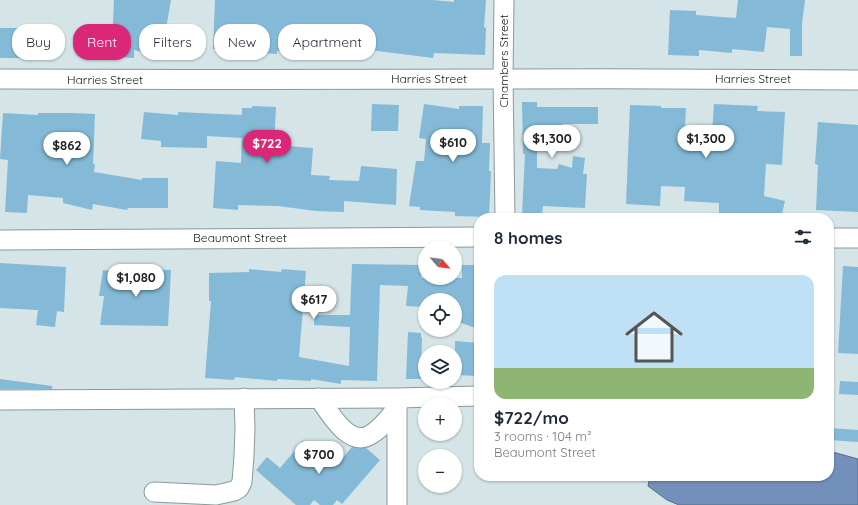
<!DOCTYPE html>
<meta charset="utf-8">
<style>
:root{--surface:#fff;--page:#f2f2f3;--text:#1f2937;--muted:#747a83;--line:#e0e1e3;--accent:#db2777}
body{margin:0;font-family:Quicksand,sans-serif;background:var(--page);color:var(--text);height:100vh;display:flex;flex-direction:column;font-size:15px;white-space:nowrap}
*{box-sizing:border-box;margin:0}
p{font-size:13px;color:var(--muted)}
.icon{flex:none;width:22px;height:22px;fill:none;stroke:currentColor;stroke-width:2;stroke-linecap:round;stroke-linejoin:round}
.map{position:relative;flex:1;overflow:hidden}
.drawer{position:absolute;left:474px;top:213px;width:360px;height:268px;display:flex;flex-direction:column;background:var(--surface);border-radius:16px;box-shadow:0 1px 3px #0004}
.drawer>*{flex:none}
.guide{position:absolute;left:12px;top:24px;width:380px;height:36px;display:flex;gap:8px}
.needle{width:26px;rotate:118deg}
.controls{position:absolute;left:418px;top:241px;display:grid;gap:8px}
.controls a{display:grid;place-items:center;width:44px;height:44px;border-radius:50%;background:var(--surface);box-shadow:0 1px 3px #0004;font-size:20px}
.price{position:absolute;translate:-50% -34px;padding:0 9px;border-radius:14px;background:#fff;color:#222;font-size:13px;line-height:26px;filter:drop-shadow(0 1px 2px #0008)}
.price::after{content:'';position:absolute;left:50%;top:24px;width:12px;height:9px;margin-left:-6px;background:inherit;clip-path:polygon(0 0,100% 0,50% 100%)}
.price.on{background:var(--accent);color:#fff}
ul{padding:0;list-style:none}
li{display:grid;align-content:center;gap:8px;height:212px;padding:0 20px}
li+li{border-top:1px solid var(--line)}
li span{display:grid;place-items:center;height:124px;border-radius:12px;color:#555}
li>.icon{margin-inline-start:auto}
span .icon{width:72px;height:72px;fill:#fffc;stroke-width:1}
li b{font-size:17px}
h2{display:flex;justify-content:space-between;align-items:center;height:48px;padding:0 20px;font-size:17px}
.tag{padding:0 14px;border-radius:16px;background:var(--surface);box-shadow:0 1px 3px #0004;font-size:14px;line-height:36px}
.tag.on{background:var(--accent);color:#fff}
.map>svg:first-child{display:block}
</style>
<div class="map">
<svg width="858" height="505" viewBox="0 0 858 505">
<rect width="100%" height="100%" fill="#d4e4e7"/>
<!-- water -->
<path fill="#7390ba" stroke="#566c8a" d="M829,451L858,459V505H679L667,500L648,486L650,476H829Z"/>
<!-- building -->
<g fill="#84bad7">
<path d="M114,0H171L166,29H188L187,50L162,49L160,56L134,50V58L86,55L89,38L112,42Z"/>
<path d="M215,0H433L454,2V0H486L484,27L486,28L485,55L434,53L433,58L346,47L345,52L303,49V52L277,51V54L251,52V50L213,49Z"/>
<path d="M738,0H805L802,24V56H790V29L767,27L764,52L732,49V53L699,50V56L668,55L670,10L696,11V15L736,18Z"/>
<path d="M0,28H26L25,58H0Z"/>
<path d="M522,102H537V107H598V124H562L561,137H537V168L557,169L559,164L572,168L573,156L585,158L583,174H587L585,208L543,206L542,216L522,215L525,154H523Z"/>
<path d="M372,104L399,105L398,131H371Z"/>
<path d="M424,104L459,109V106H483L482,143H490L489,171H491L489,217L455,216V212L420,210V207L409,206L416,161H424L426,139L419,138Z"/>
<path d="M714,104L758,106L757,111L785,112L782,165L766,164L764,196L785,201L781,218L763,215V218L719,216V203L684,201L685,187L661,186L660,206L626,204L630,105L661,106V108H686L684,148L711,150Z"/>
<path d="M252,106L276,107L274,145L313,148L311,175L330,176L329,180L359,181L361,166L397,169L396,205L344,201V212L316,211L278,206L238,205V210L213,208L216,161L241,163L242,138L207,136V148L161,147V141L141,139L144,112L178,115V112L242,115V108H252Z"/>
<path d="M3,113L38,115V113H73L95,114L93,164H95L94,172L142,180V178H168V208H128L127,210L93,204L92,210L63,203V198L28,195L27,213L5,212L8,160L0,159Z"/>
<path d="M818,122L858,125V212L816,210L818,165L815,164Z"/>
<path d="M0,263L66,267L64,312L57,311L55,327L36,325L38,310L0,308Z"/>
<path d="M352,264L422,265L421,278H462V265H479V329L455,321V300H425V307L406,306L408,286L380,285L377,381L341,380V384L311,379V381L277,379V381L235,377L234,380L205,378L211,301H209V273L249,272V269L281,272L282,269L306,271L299,357L349,366L350,327L314,325V315H350Z"/>
<path d="M843,266L858,267V354L838,353Z"/>
<path d="M144,269L171,270L168,326L100,325L104,296H99L103,270L143,275Z"/>
<path d="M408,332L421,333V337H422L421,379H406Z"/>
<path d="M455,341L479,343V376L455,375Z"/>
<path d="M0,379L52,386V389H0Z"/>
<path d="M840,381L858,382V395L839,394Z"/>
<path d="M829,428L858,430V442L829,440Z"/>
<path d="M303,441L322,457L328,449L341,460L352,447L366,448L380,460L342,504L337,500L333,505H320L314,500L310,505H296L256,470L267,457L280,468Z"/>
</g>
<g fill="none" stroke-linecap="round" stroke-linejoin="round">
<defs>
<g id="minor">
<path d="M504,0L503,78L505,218"/>
<path d="M0,79C286,81 572,77 858,80"/>
<path d="M829,238H858"/>
<path d="M0,240L479,237"/>
<path d="M319,398C329,412 349,448 370,435C381,429 389,418 397,408"/>
<path d="M0,400L397,398L479,396"/>
<path d="M154,492L216,495L234,491L239,488L242,482L244,456L245,428L244,398"/>
<path d="M397,505V403"/>
</g>
</defs>
<!-- minor casing -->
<use href="#minor" stroke="#8a999c" stroke-width="21"/>
<!-- minor -->
<use href="#minor" stroke="#fff" stroke-width="19"/>
</g>
<g text-anchor="middle" stroke-width="3" stroke-linejoin="round" paint-order="stroke">
<!-- street labels -->
<g font-size="12" fill="#121819" stroke="#fff">
<text transform="translate(504 61) rotate(-90)" y="4">Chambers Street</text>
<text x="429" y="83">Harries Street</text>
<text x="753" y="83">Harries Street</text>
<text x="105" y="84">Harries Street</text>
<text x="240" y="242">Beaumont Street</text>
</g>
</g>
</svg>
<div class="controls">
<a><svg class="needle" viewBox="-14 -14 28 28"><path d="M0-13l5 13h-10z" fill="#e53935"/><path d="M0 13l5-13h-10z" fill="#747a83"/></svg></a>
<a><svg class="icon" aria-label="locate" viewBox="0 0 24 24"><circle cx="12" cy="12" r="6"/><path d="M12 2v4M12 18v4M2 12h4M18 12h4"/></svg></a>
<a><svg class="icon" aria-label="layers" viewBox="0 0 24 24"><path d="M12 4l9 5-9 5-9-5zM3 14l9 5 9-5"/></svg></a>
<a>+</a>
<a>−</a>
</div>
<b class="price" style="left:552px;top:159px">$1,300</b>
<b class="price" style="left:706px;top:159px">$1,300</b>
<b class="price" style="left:453px;top:163px">$610</b>
<b class="price on" style="left:267px;top:164px">$722</b>
<b class="price" style="left:67px;top:166px">$862</b>
<b class="price" style="left:136px;top:298px">$1,080</b>
<b class="price" style="left:314px;top:320px">$617</b>
<b class="price" style="left:319px;top:475px">$700</b>
<div class="guide">
<a class="tag">Buy</a>
<a class="tag on">Rent</a>
<a class="tag">Filters</a>
<a class="tag">New</a>
<a class="tag">Apartment</a>
</div>
<section class="drawer">
<h2>8 homes<svg class="icon" aria-label="filters" viewBox="0 0 24 24"><path d="M4 7h16M4 17h16"/><circle cx="9" cy="7" r="2"/><circle cx="15" cy="17" r="2"/></svg></h2>
<ul>
<li><span style="background:linear-gradient(#bfe0f5 75%,#8fb573 0)"><svg class="icon" aria-label="home" viewBox="0 0 24 24"><path d="M3 11l9-7 9 7M6 9v11h12V9"/></svg></span><div><b>$722/mo</b><p>3 rooms · 104 m²</p><p>Beaumont Street</p></div></li>
</ul>
</section>
</div>
